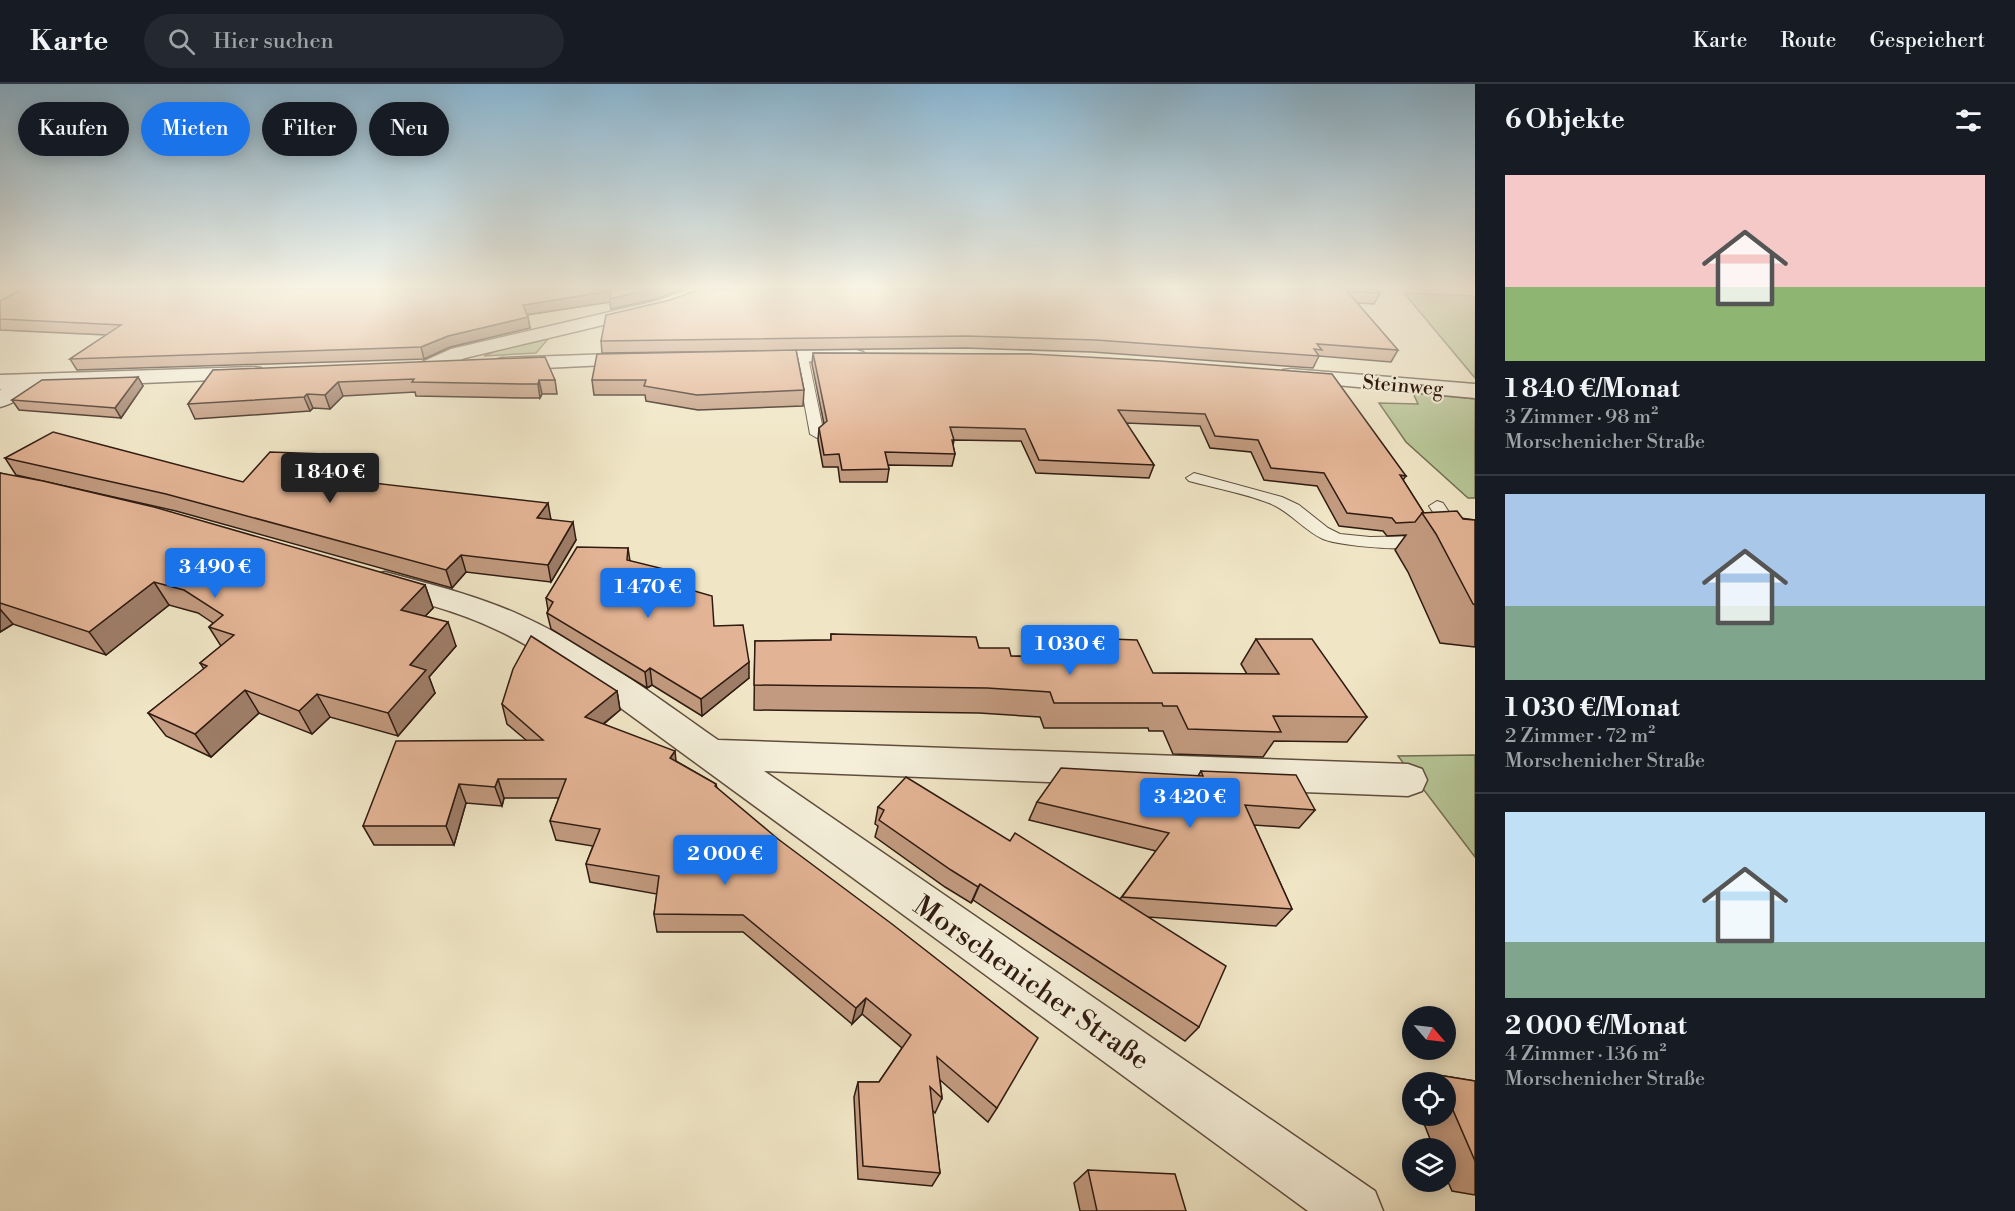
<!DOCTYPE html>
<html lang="de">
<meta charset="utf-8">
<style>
:root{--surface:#171b24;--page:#242831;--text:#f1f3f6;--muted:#9ea1a6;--line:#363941;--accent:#1a73e8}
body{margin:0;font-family:"Libre Bodoni",serif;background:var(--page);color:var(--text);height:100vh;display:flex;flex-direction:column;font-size:22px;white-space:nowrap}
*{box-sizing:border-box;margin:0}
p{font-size:20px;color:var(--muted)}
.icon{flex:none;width:33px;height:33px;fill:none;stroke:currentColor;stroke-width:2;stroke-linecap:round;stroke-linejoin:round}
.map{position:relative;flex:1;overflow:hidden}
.panel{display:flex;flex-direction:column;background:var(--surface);width:540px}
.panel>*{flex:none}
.top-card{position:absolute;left:18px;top:18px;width:570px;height:54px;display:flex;gap:12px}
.needle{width:39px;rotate:118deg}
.fabs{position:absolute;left:1402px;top:922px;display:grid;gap:12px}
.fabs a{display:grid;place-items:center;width:54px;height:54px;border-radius:50%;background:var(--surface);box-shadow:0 3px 15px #0003;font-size:30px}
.price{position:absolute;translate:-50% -51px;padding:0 14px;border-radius:6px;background:var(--accent);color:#fff;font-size:20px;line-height:39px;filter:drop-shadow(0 2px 3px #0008)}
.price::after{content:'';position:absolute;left:50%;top:36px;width:18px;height:14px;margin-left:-9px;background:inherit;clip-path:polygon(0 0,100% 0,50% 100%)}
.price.active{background:#222;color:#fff}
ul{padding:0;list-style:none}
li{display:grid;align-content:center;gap:12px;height:318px;padding:0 30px}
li+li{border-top:2px solid var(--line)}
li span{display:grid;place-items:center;height:186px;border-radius:0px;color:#555}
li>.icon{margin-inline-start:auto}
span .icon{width:108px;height:108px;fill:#fffc;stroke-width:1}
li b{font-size:26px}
h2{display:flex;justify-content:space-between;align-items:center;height:72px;padding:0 30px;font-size:26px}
.chip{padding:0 21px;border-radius:27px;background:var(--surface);box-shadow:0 3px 15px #0003;font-size:21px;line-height:54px}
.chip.active{background:var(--accent);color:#fff}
header{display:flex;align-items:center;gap:36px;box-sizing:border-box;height:84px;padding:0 30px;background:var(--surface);border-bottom:2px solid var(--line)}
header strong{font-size:28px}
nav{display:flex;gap:33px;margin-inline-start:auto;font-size:21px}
.search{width:420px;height:54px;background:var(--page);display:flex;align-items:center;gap:15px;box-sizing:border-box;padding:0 21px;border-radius:33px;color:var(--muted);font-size:22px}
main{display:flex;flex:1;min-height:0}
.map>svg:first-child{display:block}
</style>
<header>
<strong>Karte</strong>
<div class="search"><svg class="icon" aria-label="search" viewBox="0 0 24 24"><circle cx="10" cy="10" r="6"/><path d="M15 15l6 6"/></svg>Hier suchen</div>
<nav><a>Karte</a><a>Route</a><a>Gespeichert</a></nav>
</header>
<main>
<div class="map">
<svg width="1475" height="1127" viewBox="0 0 1475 1127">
<rect width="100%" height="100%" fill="#f0e6c6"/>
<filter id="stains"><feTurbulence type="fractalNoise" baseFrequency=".00333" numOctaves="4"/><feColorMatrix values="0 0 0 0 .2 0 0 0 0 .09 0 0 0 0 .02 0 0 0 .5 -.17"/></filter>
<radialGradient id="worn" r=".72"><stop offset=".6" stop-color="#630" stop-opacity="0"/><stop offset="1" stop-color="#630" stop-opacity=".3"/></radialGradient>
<!-- green -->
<g fill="#b7c697" stroke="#737054" stroke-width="1.5">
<path d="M1404,209L1475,212V294Z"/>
<path d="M548,255L536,269L484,272L498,266Z"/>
<path d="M1413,309L1475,315V414H1468L1406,358L1379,319L1418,320Z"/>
<path d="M1475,671V773L1398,672Z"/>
</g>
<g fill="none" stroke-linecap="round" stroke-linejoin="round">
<defs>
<g id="service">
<path d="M802,269L808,273L824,350L817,354L810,350L796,273Z"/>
<path d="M1194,389L1282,413L1299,421L1328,444L1340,450L1370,453L1427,452L1435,457C1425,471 1339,462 1323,455C1303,446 1290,427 1269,419C1243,409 1215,404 1189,397L1186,394Z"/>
<path d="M1437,417L1443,419L1462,448L1460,452H1448L1446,448L1429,422Z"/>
</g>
<g id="minor">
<path d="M690,205H716L713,209L670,225L465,274C451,280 435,291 420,287L416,283L420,279L451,265L657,217Z"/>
<path d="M27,291L35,293L38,298C30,309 13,320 0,323V306L19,293Z"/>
<path d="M385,488C430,500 478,512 520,531C591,563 655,612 718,656L1408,680L1422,685L1427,696L1422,707L1408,712L764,687L1375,1107L1383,1127H1308L603,611C568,588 534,563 497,546C458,527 415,517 374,505L370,498L374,491Z"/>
</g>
<g id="tertiary">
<path d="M856,266L863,268L866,272L863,276L751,279L744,277L741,273L744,269L751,267Z"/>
<path d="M640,269L647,271L650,275L647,279L502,286L495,284L491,280L495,276L502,274Z"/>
<path d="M253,283L261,284L264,289L261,294L0,305V291Z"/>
<path d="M1291,285L1475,300V314L1283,296L1280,291L1283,286Z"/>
</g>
</defs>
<!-- service casing -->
<use href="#service" stroke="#5f4e3e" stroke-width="2"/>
<!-- minor casing -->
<use href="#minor" stroke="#5f4e3e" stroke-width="3"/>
<!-- tertiary casing -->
<use href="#tertiary" stroke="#5f4e3e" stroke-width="3"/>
<!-- service -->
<use href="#service" fill="#f5efda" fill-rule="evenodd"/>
<!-- minor -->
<use href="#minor" fill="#f5efda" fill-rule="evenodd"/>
<!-- tertiary -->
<use href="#tertiary" fill="#f5efda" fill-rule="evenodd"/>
</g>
<!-- wall -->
<g fill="#c29a7f" stroke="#2f1b11" stroke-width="1.5">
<path d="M1376,205L1380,209L1374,220L1357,219L1398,266L1391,278L1319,272L1313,284L1092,268L964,264L796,266L804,306L803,322L698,326L646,317L645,311H594L592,296L760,267L602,269L601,257L670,216Z"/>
<path d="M656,215L611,225L610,218L527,231L530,244L450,263L424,275L77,286L70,275L106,251L0,246V217Z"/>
<path d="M813,269L1031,270L1406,392L1403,396L1424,429L1475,436V563L1440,559L1408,488L1395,466L1406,451L1387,452L1383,447L1339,442L1317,402L1264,396L1251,368L1210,364L1200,342L1126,339L1154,381L1149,394L1036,389L1021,357L954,356L953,362L955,370L952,382L888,381L889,385L887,398H840L838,383H823L818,356L819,344L824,340L812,280Z"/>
<path d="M213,286L555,296L557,310H542L540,314H523L416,312L415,308L343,312L330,325L313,324L310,327L195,335L188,320Z"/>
<path d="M138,293L143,302L121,334L19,326L12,316Z"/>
<path d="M5,374L243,398L330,384L371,388L375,399L551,435L576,456L551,498L466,488L452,504L176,427L16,391Z"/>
<path d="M0,389L425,501L433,524L425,532L456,562L429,593L435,609L398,652L330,633L312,650L259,629L211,673L166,652L148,629L204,585L200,579L221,562L209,543L213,539L198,529L169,521L106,571L13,540L0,548Z"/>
<path d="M628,464L630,477L692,507L714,542L749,594L702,632L652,601L647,604L551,545L547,529L548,526L546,514Z"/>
<path d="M831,550L979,564L1011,572L1076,574L1084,554L1153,589L1247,590L1241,580L1256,555L1367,633L1347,658L1274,657L1263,673L1173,670L1163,647H1149L1148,644H1044L1040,633L979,629L754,626L755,557L831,556Z"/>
<path d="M617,607L620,626L604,640L676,677L716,700L717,704L997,1024L988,1038L940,996L942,1014L935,1029L932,1026L940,1089L932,1102L858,1095L854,1013L858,998H879L902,964L862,930L852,940L743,848H657L654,830L657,810L590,798L586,780L593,762L556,756L550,737L559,714H504L502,722L466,719L454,761H374L363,742L526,656L507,640L502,620Z"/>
<path d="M1201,687L1315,726L1299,744L1254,741L1292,825L1276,842L1148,833L1199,943L1185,957L973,816L971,819L945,803L875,753L878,742L875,740L878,723L1010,757L1120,815L1156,767L1029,736L1037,718L1198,692Z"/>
<path d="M1438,991L1475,997V1111L1452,1107L1446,1093V1065H1434L1421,1032H1446V999H1424Z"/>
<path d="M1088,1086L1186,1127H1080L1074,1099Z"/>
</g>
<!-- shaded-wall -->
<g fill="#9e7d68" stroke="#2f1b11" stroke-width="1.5">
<path d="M652,205H683L656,215L611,225L610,218L525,231L523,221L611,207Z"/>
<path d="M528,233L530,244L450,263L424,275L421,263L448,252Z"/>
<path d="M138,293L143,302L121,334L115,324Z"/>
<path d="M539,296L542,310L540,314L538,300Z"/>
<path d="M338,298L343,312L330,325L325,311Z"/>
<path d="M307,310L313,324L310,327L304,313Z"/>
<path d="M324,370L331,386L323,396L316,380Z"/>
<path d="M371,388L377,404L364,398Z"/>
<path d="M548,419L551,436L537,434Z"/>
<path d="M573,438L576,456L551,498L548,481Z"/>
<path d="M461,471L466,488L452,504L446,486Z"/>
<path d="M692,492L693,509L684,504Z"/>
<path d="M154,498L169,521L106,571L89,548Z"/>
<path d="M425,501L433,524L409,549L401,526Z"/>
<path d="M0,525L13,540L0,548Z"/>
<path d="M448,538L456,562L429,593L435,609L398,652L388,629L410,581Z"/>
<path d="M749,578V594L702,632L701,615Z"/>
<path d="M650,584L652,601L647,604L645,588Z"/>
<path d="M245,606L259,629L211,673L195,650Z"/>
<path d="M617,607L620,626L588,652L585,633Z"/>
<path d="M317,610L330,633L312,650L299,627Z"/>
<path d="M675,667L677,686L670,674Z"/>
<path d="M498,695L504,714L502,722L495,703Z"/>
<path d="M459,700L466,719L454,761L446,742Z"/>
<path d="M980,800L973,816L971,819L978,803Z"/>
<path d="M866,914L862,930L852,940L856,924Z"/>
</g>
<!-- building -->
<g fill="#e2b394" stroke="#2f1b11" stroke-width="1.5">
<path d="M23,205H652L610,215L611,207L523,221L528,233L448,252L421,263L70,275L121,241L0,235V217Z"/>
<path d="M701,205H1376L1380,209L1347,207L1398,266L1317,260L1322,266L1314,265L1319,272L1096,256L966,252L601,257L606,231L670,216Z"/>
<path d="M796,266L804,306L697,311L644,302L646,296H592L597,270Z"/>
<path d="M813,269L1031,270L1160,277L1332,290L1406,392L1400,391L1424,429H1422L1415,438L1396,439L1392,434L1347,429L1324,389L1271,384L1258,356L1215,352L1205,330L1118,326L1154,381L1039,376L1025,345L950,343L954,356H952L955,370L885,368L889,385L842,386L839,370L824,371L819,344L827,337Z"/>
<path d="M545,273L555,296H539L538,300H520L412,298L414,295L338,298L325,311L307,310L304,313L188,320L213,286Z"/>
<path d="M138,293L115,324L12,316L42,296Z"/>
<path d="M53,348L243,398L270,368L324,370L316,380H322L319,383L371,388L364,398L548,419L537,434L573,438L548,481L461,471L446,486L166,410L5,374Z"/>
<path d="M0,389L43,397L154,423L425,501L401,526L448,538L410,581L426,586L388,629L317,610L299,627L245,606L195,650L148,629L207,582L200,579L234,551L209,543L223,531L184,506L154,498L89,548L0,519Z"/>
<path d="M1457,427L1463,435L1475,436V521L1473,520L1436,450L1422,429Z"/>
<path d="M577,463L628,464L627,476L692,492L684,504L712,512L714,542L743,541L749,578L701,615L650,584L645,588L547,529L553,518L546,514Z"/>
<path d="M831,550L976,553L979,564H1009L1011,572L1091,574L1084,554L1137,556L1153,589L1279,590L1256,555H1312L1367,633L1273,632L1281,648L1188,645L1177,622H1163L1162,619H1054L1050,608L987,604L754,601L755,557L831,556Z"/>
<path d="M531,552L617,607L585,633L675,667L670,674L716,700L715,702L778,755L892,840L1038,954L997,1024L937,973L942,1014L930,1003L940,1089L863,1082L858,998H879L911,951L866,914L856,924L743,831L654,830L659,792L586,780L600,745L550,737L566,695H498L495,703L459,700L446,742H363L396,657L543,656L502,620L513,585Z"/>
<path d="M1061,684L1203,692L1201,687L1296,691L1315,726L1245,721L1292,825L1122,813L1169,749L1037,718Z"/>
<path d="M906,693L1010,757L1015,749L1226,882L1199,943L980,800L978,803L951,786L879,736L884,726L878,723Z"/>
<path d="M1438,991L1475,997V1077L1446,1010V999H1441Z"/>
<path d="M1088,1086L1175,1090L1186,1127H1097Z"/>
</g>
<!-- sky -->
<linearGradient id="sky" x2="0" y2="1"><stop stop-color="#89b8d6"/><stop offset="0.56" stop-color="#f8f4e5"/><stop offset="1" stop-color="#f8f4e5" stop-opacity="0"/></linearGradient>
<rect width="1475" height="363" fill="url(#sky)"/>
<g text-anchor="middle" stroke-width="4.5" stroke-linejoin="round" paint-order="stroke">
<!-- far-street labels -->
<g font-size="20" fill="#2f1b11" stroke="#f5efda">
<text transform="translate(1403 301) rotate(5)" y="7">Steinweg</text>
</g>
<!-- near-street labels -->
<g font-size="28" fill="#2f1b11" stroke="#f5efda">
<text transform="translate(1032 898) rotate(35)" y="10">Morschenicher Straße</text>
</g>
</g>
<rect width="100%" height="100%" filter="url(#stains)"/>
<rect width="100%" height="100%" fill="url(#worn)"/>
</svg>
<div class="fabs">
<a><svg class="needle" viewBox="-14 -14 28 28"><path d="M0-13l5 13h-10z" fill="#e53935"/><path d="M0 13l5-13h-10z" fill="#9ea1a6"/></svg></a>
<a><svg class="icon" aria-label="locate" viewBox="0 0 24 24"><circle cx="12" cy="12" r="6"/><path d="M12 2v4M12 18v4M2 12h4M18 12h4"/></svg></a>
<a><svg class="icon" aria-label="layers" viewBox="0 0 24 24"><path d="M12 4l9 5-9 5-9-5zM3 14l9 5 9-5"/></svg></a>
</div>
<b class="price active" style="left:330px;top:420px">1 840 €</b>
<b class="price" style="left:215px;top:515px">3 490 €</b>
<b class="price" style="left:648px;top:535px">1 470 €</b>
<b class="price" style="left:1070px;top:592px">1 030 €</b>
<b class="price" style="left:1190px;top:745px">3 420 €</b>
<b class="price" style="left:725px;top:802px">2 000 €</b>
<div class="top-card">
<a class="chip">Kaufen</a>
<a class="chip active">Mieten</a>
<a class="chip">Filter</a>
<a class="chip">Neu</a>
</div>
</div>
<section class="panel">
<h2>6 Objekte<svg class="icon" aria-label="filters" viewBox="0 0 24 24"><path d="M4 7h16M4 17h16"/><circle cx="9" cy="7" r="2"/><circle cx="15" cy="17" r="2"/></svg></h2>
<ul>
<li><span style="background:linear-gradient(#f6c9c9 60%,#8fb573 0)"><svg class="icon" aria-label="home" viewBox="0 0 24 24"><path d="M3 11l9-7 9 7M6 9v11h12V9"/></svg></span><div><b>1 840 €/Monat</b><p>3 Zimmer · 98 m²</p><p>Morschenicher Straße</p></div></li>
<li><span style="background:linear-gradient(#a9c7e8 60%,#7fa58c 0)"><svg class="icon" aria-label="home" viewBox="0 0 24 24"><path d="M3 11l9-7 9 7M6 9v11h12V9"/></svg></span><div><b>1 030 €/Monat</b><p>2 Zimmer · 72 m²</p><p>Morschenicher Straße</p></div></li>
<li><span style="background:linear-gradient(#bfe0f5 70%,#7fa58c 0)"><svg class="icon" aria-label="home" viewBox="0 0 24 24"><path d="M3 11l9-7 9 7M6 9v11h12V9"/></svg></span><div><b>2 000 €/Monat</b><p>4 Zimmer · 136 m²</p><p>Morschenicher Straße</p></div></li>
</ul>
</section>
</main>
